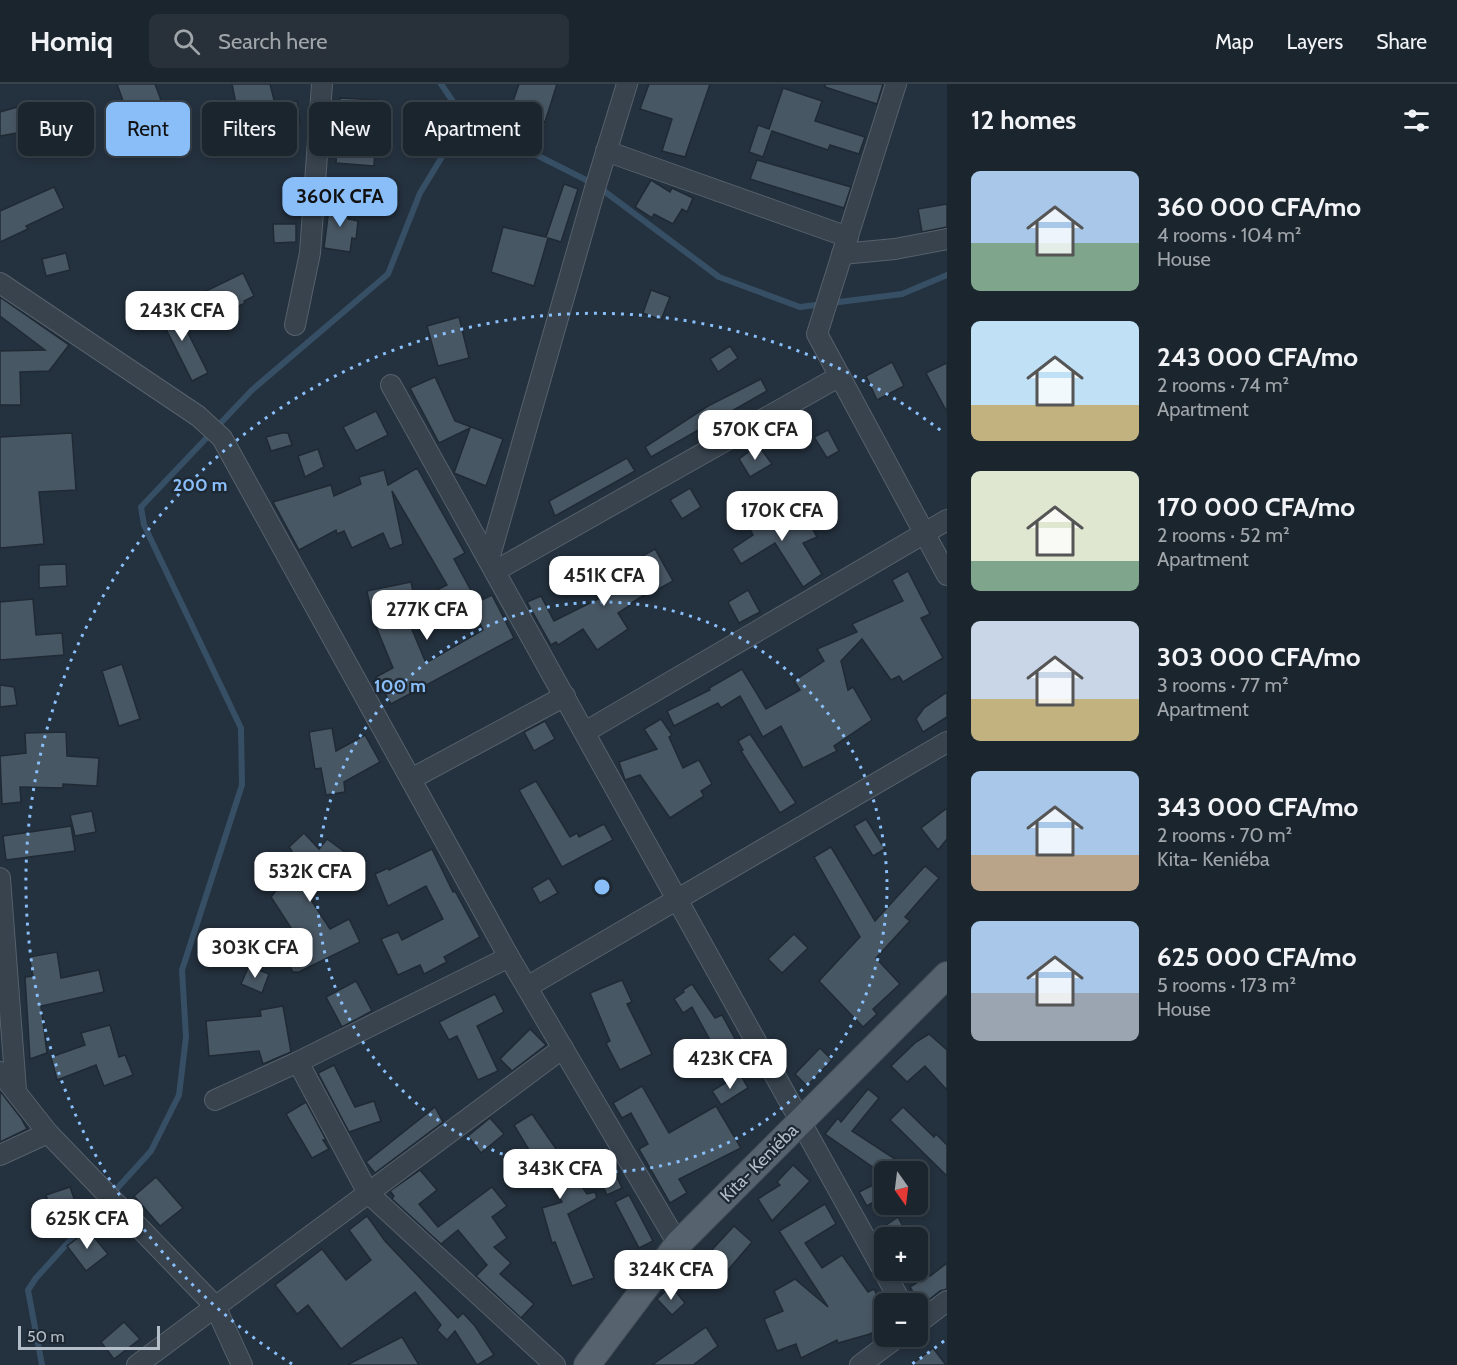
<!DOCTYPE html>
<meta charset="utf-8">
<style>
:root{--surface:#1b252e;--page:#28313a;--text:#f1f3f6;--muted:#a0a5aa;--line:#39424a;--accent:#89bef9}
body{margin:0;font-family:Cabin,sans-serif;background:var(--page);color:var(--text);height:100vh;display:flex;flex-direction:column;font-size:22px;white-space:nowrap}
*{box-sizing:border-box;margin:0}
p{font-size:20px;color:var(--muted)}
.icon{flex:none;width:33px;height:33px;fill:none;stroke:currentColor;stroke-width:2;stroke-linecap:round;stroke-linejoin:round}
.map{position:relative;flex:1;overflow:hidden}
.sheet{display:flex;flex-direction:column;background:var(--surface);width:510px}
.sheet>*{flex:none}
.top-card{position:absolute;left:18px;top:18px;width:570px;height:54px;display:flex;gap:12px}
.needle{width:39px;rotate:166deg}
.controls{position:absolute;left:874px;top:1077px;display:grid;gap:12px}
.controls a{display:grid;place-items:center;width:54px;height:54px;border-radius:9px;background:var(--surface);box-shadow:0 3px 9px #0003,0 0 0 2px var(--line);font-size:30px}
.scale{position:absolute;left:18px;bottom:15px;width:142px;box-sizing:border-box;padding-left:6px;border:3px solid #b4bec9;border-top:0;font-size:16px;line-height:21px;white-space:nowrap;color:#b4bec9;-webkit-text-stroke:4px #1d2833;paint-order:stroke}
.price{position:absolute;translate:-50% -51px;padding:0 14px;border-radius:12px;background:#fff;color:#222;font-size:20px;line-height:39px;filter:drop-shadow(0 2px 3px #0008)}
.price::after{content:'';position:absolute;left:50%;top:36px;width:18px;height:14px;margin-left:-9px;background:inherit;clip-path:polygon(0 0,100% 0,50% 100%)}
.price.active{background:var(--accent);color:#111}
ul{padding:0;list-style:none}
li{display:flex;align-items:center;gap:18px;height:150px;padding:0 24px}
li span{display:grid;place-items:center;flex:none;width:168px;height:120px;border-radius:9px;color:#555}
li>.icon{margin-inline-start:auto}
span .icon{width:72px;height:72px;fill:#fffc;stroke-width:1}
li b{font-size:26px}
h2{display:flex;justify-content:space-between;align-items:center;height:72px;padding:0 24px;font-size:26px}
.pill{padding:0 21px;border-radius:9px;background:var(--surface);box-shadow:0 3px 9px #0003,0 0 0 2px var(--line);font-size:21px;line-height:54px}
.pill.active{background:var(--accent);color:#111}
header{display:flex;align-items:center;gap:36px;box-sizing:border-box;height:84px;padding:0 30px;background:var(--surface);border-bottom:2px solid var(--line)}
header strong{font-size:28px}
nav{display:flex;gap:33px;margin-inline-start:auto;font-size:21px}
.search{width:420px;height:54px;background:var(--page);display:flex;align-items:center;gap:15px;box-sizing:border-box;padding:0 21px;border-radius:9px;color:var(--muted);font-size:22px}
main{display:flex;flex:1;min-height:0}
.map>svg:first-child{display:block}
</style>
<header>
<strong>Homiq</strong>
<div class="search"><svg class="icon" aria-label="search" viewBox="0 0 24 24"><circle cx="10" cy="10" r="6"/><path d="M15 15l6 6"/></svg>Search here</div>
<nav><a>Map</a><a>Layers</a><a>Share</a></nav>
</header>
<main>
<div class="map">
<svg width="947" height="1281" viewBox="0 0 947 1281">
<rect width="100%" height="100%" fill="#24313e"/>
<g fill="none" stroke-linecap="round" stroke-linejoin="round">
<!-- stream -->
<g stroke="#374f65" stroke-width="6">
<path d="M441,0L465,35L596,101L719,193L800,223L902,210L947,191"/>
<path d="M42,1281L28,1206L36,1194L151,1067L179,1011L186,953L182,886L242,701L241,644L144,441L141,423L252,306L388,190L420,109L465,35"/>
</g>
</g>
<!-- building -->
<g fill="#485764" stroke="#1f2a35" stroke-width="1.5">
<path d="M117,0H155L161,16L127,28Z"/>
<path d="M232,0H270L275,20L297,17L300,39L270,43L242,50Z"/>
<path d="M519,0H557L545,38L511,23Z"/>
<path d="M649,0H710L685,73L662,67L672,35L640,25Z"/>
<path d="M825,0H883L877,20L825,3Z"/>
<path d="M783,4L822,17L815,37L865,53L859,70L830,61L828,66L772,47L763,73L749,68L758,41L769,45Z"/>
<path d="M340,14L378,16L374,82L336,79Z"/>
<path d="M21,22L28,47L0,52V28Z"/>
<path d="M757,76L851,103L844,124L750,95Z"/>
<path d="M651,96L670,108L672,104L693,114L687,128L682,125L673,140L654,130L652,134L635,123Z"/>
<path d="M564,100L578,105L561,158L548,154L534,202L491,188L503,143L546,153Z"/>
<path d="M54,103L64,124L26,142L28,145L0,158V127Z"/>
<path d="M330,117L348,120V135L358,137L356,155L352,154L350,168L324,164Z"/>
<path d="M947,120V143L922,148L918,125Z"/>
<path d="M273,140H296V158L274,159Z"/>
<path d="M66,169L70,186L46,192L42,175Z"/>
<path d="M243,189L254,212L244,217L245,219L227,228L224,222L215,225L206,207Z"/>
<path d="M651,206L670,213L661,236L643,229Z"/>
<path d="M0,213L69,261L49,287L20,288L21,321H0V267L45,266L0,232Z"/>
<path d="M173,219L208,289L192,297L157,227Z"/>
<path d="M459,233L469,274L438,282L427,242Z"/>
<path d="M730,262L738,274L718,288L710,275Z"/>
<path d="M892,278L904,302L877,316L866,292Z"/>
<path d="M947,279V328L926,289Z"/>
<path d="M435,293L455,337L503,355L486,402L454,389L470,344L439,359L410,304Z"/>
<path d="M761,295L767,307L651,373L645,363L708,322Z"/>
<path d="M376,327L388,351L356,367L343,343Z"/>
<path d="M828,346L839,367L827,374L814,353Z"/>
<path d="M72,349L76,406L39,408L44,460L0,464V353Z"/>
<path d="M282,349H288L292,361L271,367L266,353Z"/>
<path d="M758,361L772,380L750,393L739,375Z"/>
<path d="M318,365L324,383L305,393L298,372Z"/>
<path d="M627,374L635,387L555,432L549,417Z"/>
<path d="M417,384L465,469L454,475L475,514L445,530L433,508L447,501L392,407L403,460L390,465L383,449L352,464L344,447L337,450L336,446L299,466L273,418L331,401L334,412L361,400L359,393L384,386L388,401Z"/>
<path d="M690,404L701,423L682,435L670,416Z"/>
<path d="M774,422L781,435L801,424L817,453L803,459L822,490L803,503L775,459L741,480L732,465L753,451L747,440Z"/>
<path d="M655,465L673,497L655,507L654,505L628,521L629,522L618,529L628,545L597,566L583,545L558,561L556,558L551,561L527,518L541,512L554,537L618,505L643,486L637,475Z"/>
<path d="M66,480L67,502L39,504V481Z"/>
<path d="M908,487L930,530L921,534L943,574L903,598L899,592L891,596L862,555L841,577L848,606L853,603L872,636L834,662L837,667L803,684L781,642L763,653L740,612L721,624L718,619L674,642L667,627L710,606L709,604L742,585L766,625L800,606L794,597L824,577L817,565L857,548L852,540L903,517L892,496Z"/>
<path d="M411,498L416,522L403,524L426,579L483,546L471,521L492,511L514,554L391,620L376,593L393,584L372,533L367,507Z"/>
<path d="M748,506L760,528L739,539L728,518Z"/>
<path d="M33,515L36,551L62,549L64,571L0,576V518Z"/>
<path d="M122,580L140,635L119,642L102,587Z"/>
<path d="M0,601L14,603L17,621L0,623Z"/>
<path d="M947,608V633L923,648L916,635L924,624Z"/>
<path d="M661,635L672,651L669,653L683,684L699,676L712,700L701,707L704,712L670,734L640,691L625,696L619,678L657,665L644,645Z"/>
<path d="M545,637L555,655L534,667L524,648Z"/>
<path d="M332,644L336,667L365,651L380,678L344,698L345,708L326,711L321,684L315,685L309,648Z"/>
<path d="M66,648L67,672L99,674L97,702L63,700V704L20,703L21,718L2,720L0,672L26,669L25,649Z"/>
<path d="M750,650L796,719L780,729L741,667L743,666L738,657Z"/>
<path d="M536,697L570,753L577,749L579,753L604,740L613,756L562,783L519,706Z"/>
<path d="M947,724V755L938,766L921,744Z"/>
<path d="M92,727L96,748L75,752L70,731Z"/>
<path d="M866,735L885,765L873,772L854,742Z"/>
<path d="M71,742L75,767L6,776L3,752Z"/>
<path d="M304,749L319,765L327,755L346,769L309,813L330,845L349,835L360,858L299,888H293L288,879V873L304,864L271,813L278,804L275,801L282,794L275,788L292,767L289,763Z"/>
<path d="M831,763L875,837L925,782L939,794L905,833L910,837L876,874L900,900L873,925L877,930L863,943L819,897L860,853L814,773Z"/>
<path d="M432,765L453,808L455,807L480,853L444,873L447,878L424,890L420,881L398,891L381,855L398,848L402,856L443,835L426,802L388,822L375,790L388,784L389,786Z"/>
<path d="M549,794L558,809L540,819L532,804Z"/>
<path d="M794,850L808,864L782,889L768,875Z"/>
<path d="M57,868L61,894L99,886L104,908L41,922L47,969L30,975L25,893L33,892L29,873Z"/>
<path d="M249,882L269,890L262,909L241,900Z"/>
<path d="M622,896L632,918L627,920L652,970L620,986L606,959L610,957L590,909Z"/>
<path d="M356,897L372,927L342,943L326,913Z"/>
<path d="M692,900L715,934L722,931L750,982L730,993L692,923L683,929L674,915L684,908L683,906Z"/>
<path d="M495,910L504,928L477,942L498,987L478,996L457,952L449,956L439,938Z"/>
<path d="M283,922L291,968L263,980L259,967L209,972L206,937L261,932L260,926Z"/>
<path d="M110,941L119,973L125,971L133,991L104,1002L96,981L57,996L51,973L85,961L81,949Z"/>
<path d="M530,945L546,961L512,987L500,975Z"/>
<path d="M929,950L947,966V1006L925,982L907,998L891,982L916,958Z"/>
<path d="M820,964L832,976L807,1002L795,990Z"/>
<path d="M334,981L355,1023L374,1017L381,1037L349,1048L318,989Z"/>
<path d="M740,990L748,1004L721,1021L712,1007Z"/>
<path d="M642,1002L669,1049L716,1022L741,1064L679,1095L687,1109L670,1119L639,1065L648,1060L631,1029L622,1034L613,1019Z"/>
<path d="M868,1005L879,1014L852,1047L915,1088H880L825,1050L838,1034L841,1038Z"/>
<path d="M0,1007L21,1034L27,1045L0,1058Z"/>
<path d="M306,1018L326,1056H323L329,1065L312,1074L286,1030Z"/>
<path d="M435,1023L443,1038L375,1089L366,1078Z"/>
<path d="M903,1023L934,1053L936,1050L947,1061V1092L890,1036Z"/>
<path d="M532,1030L587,1110L595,1108L597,1114L568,1130L594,1194L572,1202L555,1158L552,1159L542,1124L562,1118L538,1074L535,1076L514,1041Z"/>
<path d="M490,1034L504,1050L481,1069L468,1052Z"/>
<path d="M607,1073L622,1104L607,1111L592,1080Z"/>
<path d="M793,1081L810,1097L772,1137L758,1115L780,1101L777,1098Z"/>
<path d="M420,1086L437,1106L419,1120L438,1143L492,1103L507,1122L492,1133L507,1154L494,1163L511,1179L500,1190L534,1220L521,1234L476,1192L487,1181L458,1146L441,1160L392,1115L394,1112L390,1107Z"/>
<path d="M156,1093L183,1124L160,1142L134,1112Z"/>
<path d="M885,1095V1111L867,1122L859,1108Z"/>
<path d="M70,1103L76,1120L51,1128L46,1111Z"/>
<path d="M629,1111L653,1157L639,1164L615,1118Z"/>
<path d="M825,1120L836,1140L805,1159L822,1184L842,1171L868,1208L874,1205L885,1227V1242L870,1250L838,1259L837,1256L801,1274L796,1260L777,1267L764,1235L783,1227L774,1207L795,1195L828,1223L779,1147Z"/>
<path d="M367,1132L385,1157L458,1234L463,1229L475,1242L494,1271L477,1281L455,1247L447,1256L437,1246L441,1241L415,1208L341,1265L308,1221L297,1230L275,1201L322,1165L346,1196L371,1176L349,1146Z"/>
<path d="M898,1133L909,1154H879L876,1148Z"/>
<path d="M734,1142L752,1158L728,1186L709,1169Z"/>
<path d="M88,1146L108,1170L86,1187L67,1162Z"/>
<path d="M918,1170L930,1192L947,1179V1205L940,1207L921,1222L910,1203L918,1198Z"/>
<path d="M671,1202L685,1219L672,1231L657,1215Z"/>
<path d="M124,1238L140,1255L114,1275L101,1258Z"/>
<path d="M706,1243L718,1262L693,1281H652Z"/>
<path d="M402,1253L419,1281H347Z"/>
<path d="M933,1264L946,1281H911Z"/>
</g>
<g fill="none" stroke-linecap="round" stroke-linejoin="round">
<defs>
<g id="minor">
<path d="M896,0L817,250L947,491"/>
<path d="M606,67L848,153"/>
<path d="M842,170L895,165L947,155"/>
<path d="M0,199L198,332L222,354L509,873L678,1160"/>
<path d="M295,241L310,169L322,0"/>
<path d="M391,301L902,1220"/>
<path d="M489,475L596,101L627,0"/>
<path d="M495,487L840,292"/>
<path d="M585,648L947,436"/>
<path d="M411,695L565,612"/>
<path d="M0,794L16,1006"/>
<path d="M527,903L947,658"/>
<path d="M298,978L368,1109L555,1281"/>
<path d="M0,988L48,1049L215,1222L242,1281"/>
<path d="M215,1016L298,978L509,873"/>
<path d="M0,1071L48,1049"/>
<path d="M918,1239L947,1217"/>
<path d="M137,1281L563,964"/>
<path d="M860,1281L899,1252"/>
</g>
<path id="major" d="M587,1281L678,1160L947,891"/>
</defs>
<!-- minor casing -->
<use href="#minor" stroke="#56616c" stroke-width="22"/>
<!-- major casing -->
<use href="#major" stroke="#414c57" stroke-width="28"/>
<!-- minor -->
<use href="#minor" stroke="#38434e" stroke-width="20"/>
<!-- major -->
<use href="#major" stroke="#56626e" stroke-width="26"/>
</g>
<!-- distance rings -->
<g fill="none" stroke="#89bef9" stroke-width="3" stroke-dasharray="3 6">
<circle cx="602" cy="803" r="285"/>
<path d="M944 1257A569 569 0 0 1 912 1280M292 1280A569 569 0 1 1 944 349"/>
</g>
<g text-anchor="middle" stroke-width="4.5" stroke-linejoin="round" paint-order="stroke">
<!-- street labels -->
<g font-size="18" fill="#b4bec9" stroke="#1d2833">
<text transform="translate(759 1079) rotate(-45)" y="6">Kita- Keniéba</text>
</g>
</g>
<circle cx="602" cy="803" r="9" fill="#89bef9" stroke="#1d2833" stroke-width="3"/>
<g font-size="18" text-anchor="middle" font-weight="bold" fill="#89bef9" stroke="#1d2833" stroke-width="4.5" stroke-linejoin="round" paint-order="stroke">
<text x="200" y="407">200 m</text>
<text x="400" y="608">100 m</text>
</g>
</svg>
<div class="controls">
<a><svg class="needle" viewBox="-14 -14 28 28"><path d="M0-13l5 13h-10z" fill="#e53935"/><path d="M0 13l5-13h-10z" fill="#a0a5aa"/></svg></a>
<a>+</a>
<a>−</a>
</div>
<div class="scale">50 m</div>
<b class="price active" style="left:340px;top:144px">360K CFA</b>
<b class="price" style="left:182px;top:258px">243K CFA</b>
<b class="price" style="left:755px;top:377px">570K CFA</b>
<b class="price" style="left:782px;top:458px">170K CFA</b>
<b class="price" style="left:604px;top:523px">451K CFA</b>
<b class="price" style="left:427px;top:557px">277K CFA</b>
<b class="price" style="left:310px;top:819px">532K CFA</b>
<b class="price" style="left:255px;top:895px">303K CFA</b>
<b class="price" style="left:730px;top:1006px">423K CFA</b>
<b class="price" style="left:560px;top:1116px">343K CFA</b>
<b class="price" style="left:87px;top:1166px">625K CFA</b>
<b class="price" style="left:671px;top:1217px">324K CFA</b>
<div class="top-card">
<a class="pill">Buy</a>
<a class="pill active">Rent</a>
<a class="pill">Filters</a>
<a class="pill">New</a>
<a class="pill">Apartment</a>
</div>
</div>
<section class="sheet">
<h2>12 homes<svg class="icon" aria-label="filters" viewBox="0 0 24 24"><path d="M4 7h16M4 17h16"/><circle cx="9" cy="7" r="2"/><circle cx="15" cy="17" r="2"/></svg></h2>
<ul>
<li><span style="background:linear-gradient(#a9c7e8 60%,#7fa58c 0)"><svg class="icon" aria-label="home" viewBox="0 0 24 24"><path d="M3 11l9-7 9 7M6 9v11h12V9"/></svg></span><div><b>360 000 CFA/mo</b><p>4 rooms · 104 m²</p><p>House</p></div></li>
<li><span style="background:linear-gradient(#bfe0f5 70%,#c2b280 0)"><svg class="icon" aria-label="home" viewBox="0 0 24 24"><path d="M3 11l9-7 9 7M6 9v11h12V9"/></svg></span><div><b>243 000 CFA/mo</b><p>2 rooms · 74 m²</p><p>Apartment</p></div></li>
<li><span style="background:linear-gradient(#dfe7d0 75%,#7fa58c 0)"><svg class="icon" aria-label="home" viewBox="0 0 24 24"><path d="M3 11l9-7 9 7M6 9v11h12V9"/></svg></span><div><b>170 000 CFA/mo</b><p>2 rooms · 52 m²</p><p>Apartment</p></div></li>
<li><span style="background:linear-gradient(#c9d6e8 65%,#c2b280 0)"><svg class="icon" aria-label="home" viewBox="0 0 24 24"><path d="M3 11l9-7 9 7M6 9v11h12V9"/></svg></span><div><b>303 000 CFA/mo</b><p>3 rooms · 77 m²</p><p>Apartment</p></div></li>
<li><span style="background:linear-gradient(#a9c7e8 70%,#b9a48a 0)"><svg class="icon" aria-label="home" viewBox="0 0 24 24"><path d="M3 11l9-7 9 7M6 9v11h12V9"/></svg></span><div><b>343 000 CFA/mo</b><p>2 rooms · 70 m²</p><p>Kita- Keniéba</p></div></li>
<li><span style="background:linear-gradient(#a9c7e8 60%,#9aa5b1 0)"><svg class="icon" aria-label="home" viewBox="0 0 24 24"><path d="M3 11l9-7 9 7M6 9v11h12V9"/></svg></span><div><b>625 000 CFA/mo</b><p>5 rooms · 173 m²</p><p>House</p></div></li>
</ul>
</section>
</main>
